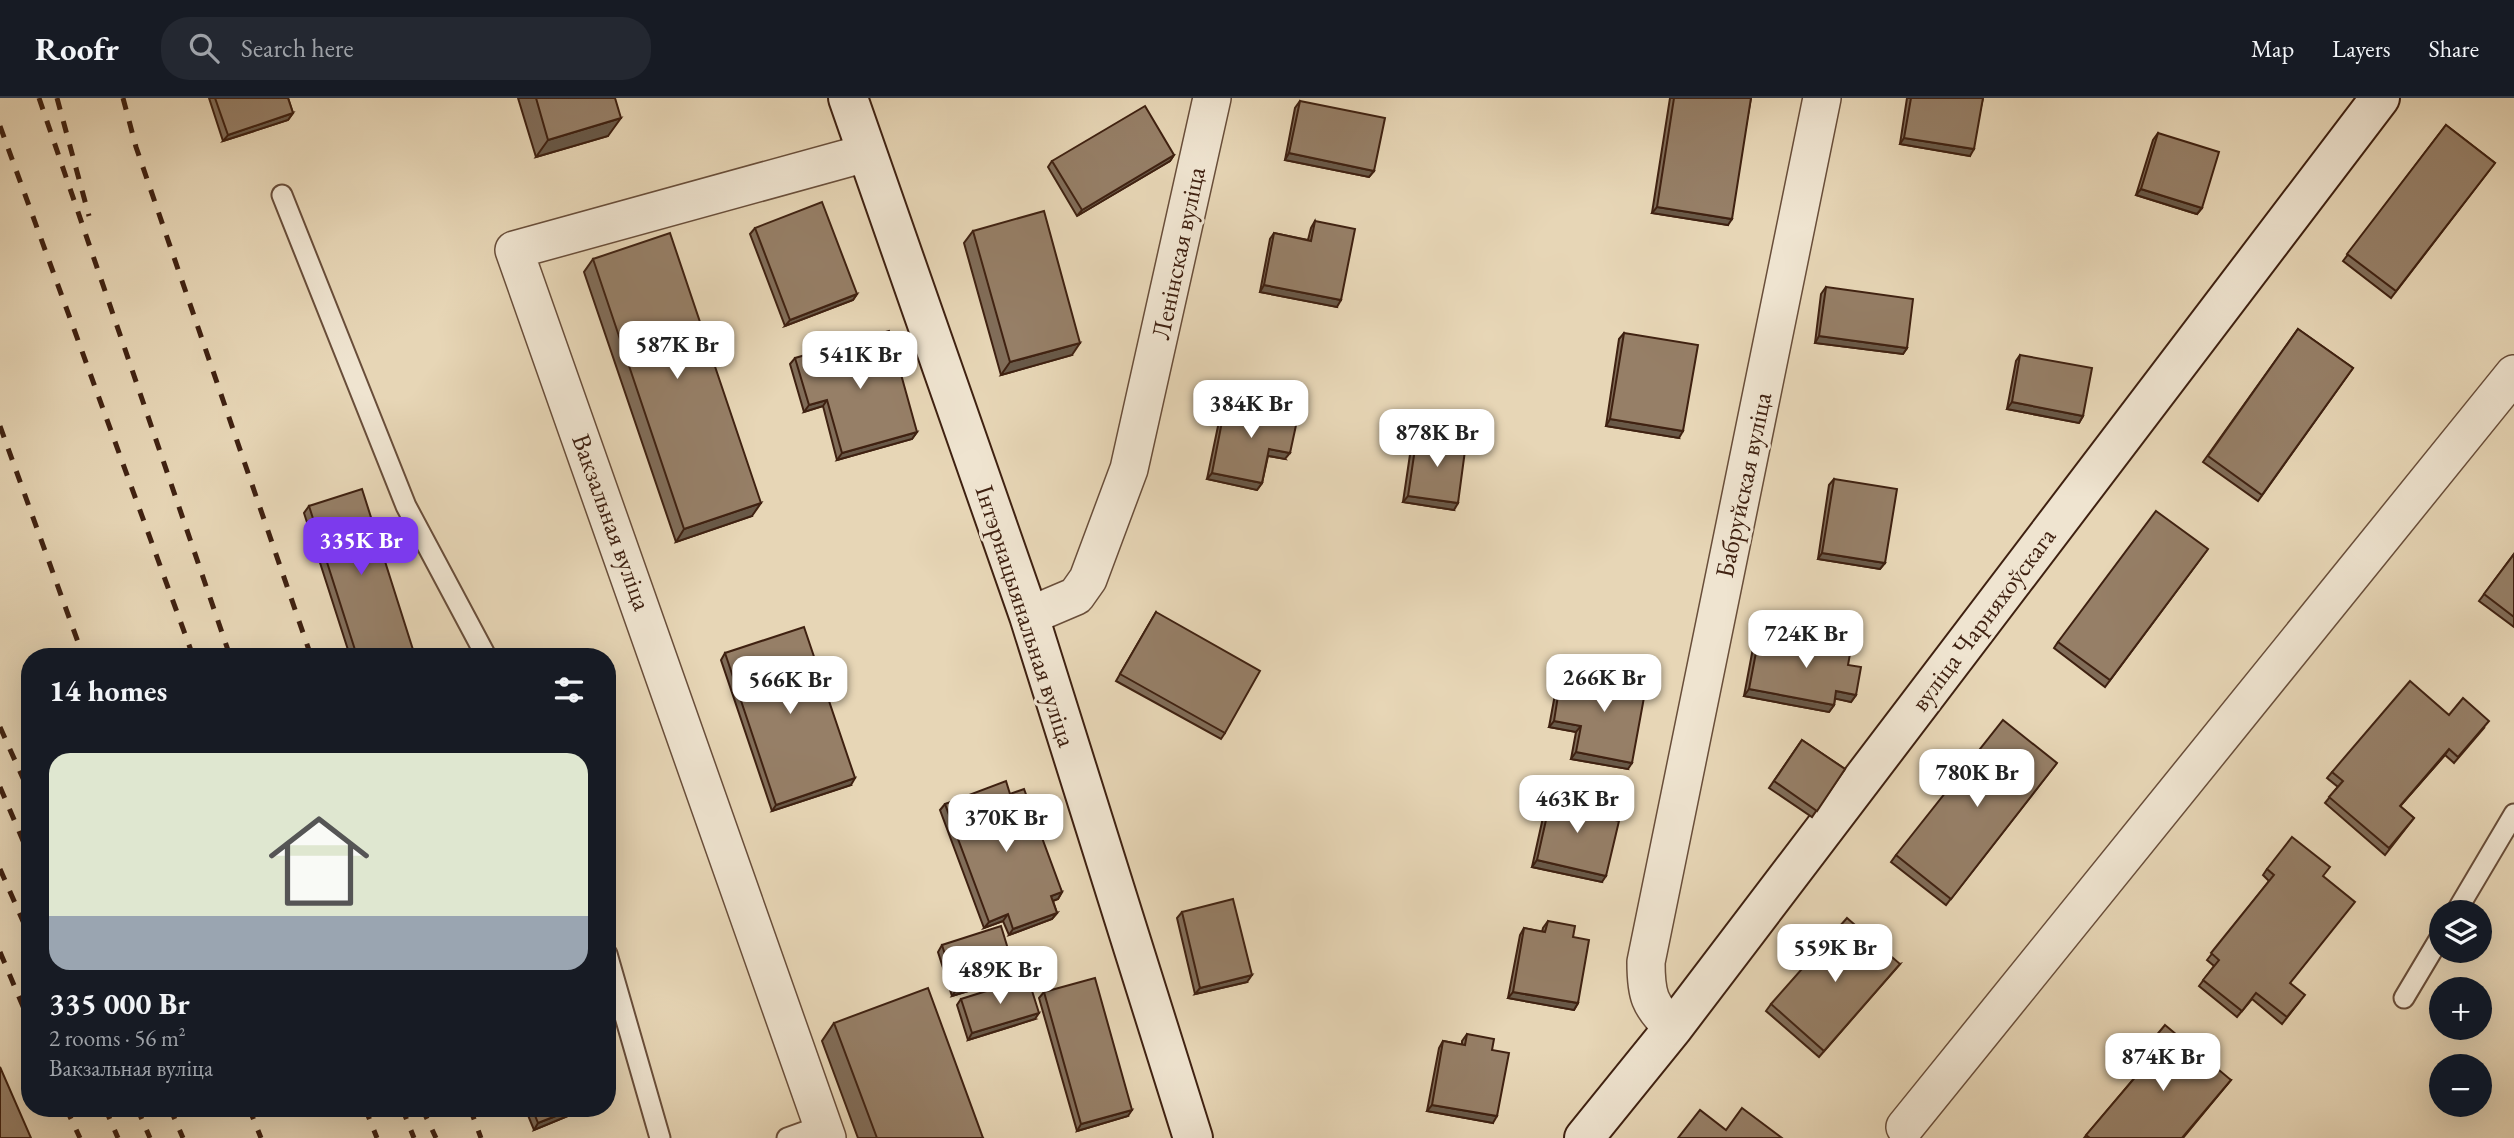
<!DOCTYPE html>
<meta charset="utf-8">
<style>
:root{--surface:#171b24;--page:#242831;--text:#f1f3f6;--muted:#9ea1a6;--line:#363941;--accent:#7c3aed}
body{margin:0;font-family:"EB Garamond",serif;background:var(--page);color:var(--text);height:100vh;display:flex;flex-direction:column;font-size:26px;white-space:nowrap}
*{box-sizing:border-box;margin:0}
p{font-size:23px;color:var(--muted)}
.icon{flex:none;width:38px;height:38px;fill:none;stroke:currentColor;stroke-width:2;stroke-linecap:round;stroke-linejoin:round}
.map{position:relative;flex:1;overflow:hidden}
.panel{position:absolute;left:21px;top:550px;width:595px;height:469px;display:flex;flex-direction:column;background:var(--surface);border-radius:28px;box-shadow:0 7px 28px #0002}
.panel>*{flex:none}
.tools{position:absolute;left:2429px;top:802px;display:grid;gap:14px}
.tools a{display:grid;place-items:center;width:63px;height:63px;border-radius:50%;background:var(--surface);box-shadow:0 7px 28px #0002;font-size:35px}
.price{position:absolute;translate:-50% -60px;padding:0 16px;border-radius:14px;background:#fff;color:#222;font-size:23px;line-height:46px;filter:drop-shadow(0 2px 4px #0008)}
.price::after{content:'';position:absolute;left:50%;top:42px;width:21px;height:16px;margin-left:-10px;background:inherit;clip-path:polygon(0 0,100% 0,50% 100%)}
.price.current{background:var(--accent);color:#fff}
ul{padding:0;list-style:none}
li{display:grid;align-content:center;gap:14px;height:371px;padding:0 28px}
li span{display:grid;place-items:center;height:217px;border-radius:21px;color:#555}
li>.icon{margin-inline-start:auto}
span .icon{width:126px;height:126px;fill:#fffc;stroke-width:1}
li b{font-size:30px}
h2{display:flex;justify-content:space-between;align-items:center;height:84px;padding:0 28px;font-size:30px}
header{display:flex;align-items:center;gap:42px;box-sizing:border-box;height:98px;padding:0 35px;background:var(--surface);border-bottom:2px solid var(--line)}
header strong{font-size:33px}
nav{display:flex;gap:38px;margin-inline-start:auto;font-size:24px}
.search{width:490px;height:63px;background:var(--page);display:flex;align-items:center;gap:18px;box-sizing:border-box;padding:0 24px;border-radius:28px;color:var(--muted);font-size:26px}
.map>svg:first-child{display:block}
</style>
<header>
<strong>Roofr</strong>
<div class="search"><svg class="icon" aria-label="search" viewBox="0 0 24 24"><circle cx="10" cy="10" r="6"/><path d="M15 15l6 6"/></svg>Search here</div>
<nav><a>Map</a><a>Layers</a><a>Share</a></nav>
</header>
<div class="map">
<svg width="2514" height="1040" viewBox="0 0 2514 1040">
<rect width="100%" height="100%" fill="#e7d6b6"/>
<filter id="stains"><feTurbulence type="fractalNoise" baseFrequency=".00286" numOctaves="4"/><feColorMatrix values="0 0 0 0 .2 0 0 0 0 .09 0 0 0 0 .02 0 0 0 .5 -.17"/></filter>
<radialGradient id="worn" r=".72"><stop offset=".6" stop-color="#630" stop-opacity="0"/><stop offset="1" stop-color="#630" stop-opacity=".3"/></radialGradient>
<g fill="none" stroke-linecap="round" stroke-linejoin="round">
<defs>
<g id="lane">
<path d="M282,97L406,408L486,558"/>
<path d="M2456,814L2514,716"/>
<path d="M607,856L660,1040"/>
<path d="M2404,900L2441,838"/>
<path d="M787,1040L823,1027"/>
</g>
<g id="street">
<path d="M1029,518L1076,498L1088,481L1129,371L1212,0"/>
<path d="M1673,930C1649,907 1646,897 1646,864L1822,0"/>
<path d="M1905,1029L2514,276"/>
<path d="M827,1040L514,152L866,55"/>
</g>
<g id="secondary">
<path d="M848,0L1029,518L1193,1040"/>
<path d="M1584,1040L1673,930L2380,0"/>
</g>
</defs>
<!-- lane casing -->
<use href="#lane" stroke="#694e3a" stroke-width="23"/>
<!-- street casing -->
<use href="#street" stroke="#694e3a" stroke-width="40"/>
<!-- secondary casing -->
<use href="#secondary" stroke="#3f2111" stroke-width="42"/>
<!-- lane -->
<use href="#lane" stroke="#efe4d0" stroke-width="19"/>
<!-- street -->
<use href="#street" stroke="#efe4d0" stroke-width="37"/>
<!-- secondary -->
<use href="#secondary" stroke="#efe4d0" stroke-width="38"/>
<!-- rail -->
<g stroke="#3f2111" stroke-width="5" stroke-dasharray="12 12" stroke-linecap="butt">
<path d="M39,0L230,558"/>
<path d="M57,0L89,118"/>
<path d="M123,0L136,49L311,558"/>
<path d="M0,28L193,558"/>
<path d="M0,328L83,558"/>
<path d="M0,629L30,696"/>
<path d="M0,689L30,759"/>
<path d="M0,771L30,839"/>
<path d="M0,854L30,925"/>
<path d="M66,1010L80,1040"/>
<path d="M105,1010L118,1040"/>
<path d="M137,1010L150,1040"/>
<path d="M170,1010L183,1040"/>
<path d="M249,1010L261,1040"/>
<path d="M365,1010L377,1040"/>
<path d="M402,1010L414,1040"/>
<path d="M422,1010L436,1040"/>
<path d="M470,1010L481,1040"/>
</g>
</g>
<!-- wall -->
<g fill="#816d59" stroke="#3f2111" stroke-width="2">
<path d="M209,0H288L293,15L288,22L223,43Z"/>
<path d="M518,0H615L608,38L536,59Z"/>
<path d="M1670,0H1751L1728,127L1652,115Z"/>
<path d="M1907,0H1983L1970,58L1900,46Z"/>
<path d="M1300,3L1374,73L1369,79L1285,62L1295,10Z"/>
<path d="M2446,27L2495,65L2391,200L2343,163Z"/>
<path d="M2158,35L2202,110L2197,116L2136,97L2153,42Z"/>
<path d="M1174,57L1170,63L1077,118L1048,69L1052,63Z"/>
<path d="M1315,123L1337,209L1260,194L1270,141L1274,135L1308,142L1311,130Z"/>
<path d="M755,130L857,196L853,202L785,228L750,136Z"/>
<path d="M973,133L1072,257L1001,277L964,145Z"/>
<path d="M593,161L752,418L676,444L584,174Z"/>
<path d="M1826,189L1907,250L1903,256L1815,245L1821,196Z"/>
<path d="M2298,231L2353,270L2258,403L2203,364Z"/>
<path d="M1624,235L1679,340L1606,328L1619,241Z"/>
<path d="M2020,257L2083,318L2079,325L2007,311L2016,263Z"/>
<path d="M795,260L917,334L912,341L837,362L823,308L804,314L790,266Z"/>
<path d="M1226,303L1285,361L1268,358L1262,385L1257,392L1207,381L1222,309Z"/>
<path d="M1417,337L1454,412L1403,404L1412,343Z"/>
<path d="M1834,381L1885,465L1880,471L1818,461L1829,387Z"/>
<path d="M309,408L415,558H350L304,415Z"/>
<path d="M2208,451L2105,589L2054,550L2058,544Z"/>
<path d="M2514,456V529L2479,503Z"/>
<path d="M1156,514L1225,635L1221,641L1116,583Z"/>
<path d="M1807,537L1848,567L1856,597L1851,604L1835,600L1834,607L1829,614L1744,598L1753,550L1758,544L1801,552L1803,543Z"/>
<path d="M725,555L851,687L772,713L721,562Z"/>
<path d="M1587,573L1628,671L1571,661L1576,634L1549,629L1556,591L1560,585L1581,589L1583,579Z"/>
<path d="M2449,617L2484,630L2454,665L2445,657L2400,708L2414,720L2385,757L2325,705L2338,689L2327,680L2332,674Z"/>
<path d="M1802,642L1845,671L1812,719L1769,690Z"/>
<path d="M2057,665L1946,807L1891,764L1896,757Z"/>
<path d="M1553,691L1583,714L1602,784L1532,769L1548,697Z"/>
<path d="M1010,696L1062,794L1058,801L1053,803L1057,815L1052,821L1009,837L1003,823L984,830L940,712L945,706Z"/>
<path d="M2267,771L2323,778L2290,885L2300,903L2282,926L2252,901L2237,919L2199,888L2214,868L2207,862L2269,783L2263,777Z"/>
<path d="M1182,814L1247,884L1195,896L1177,820Z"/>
<path d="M1548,823L1573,839L1578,905L1574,912L1508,900L1520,837L1524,830L1542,834L1543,830Z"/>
<path d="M942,847L1015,874L1011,880L952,898L938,854Z"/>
<path d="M1900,866L1819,959L1766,913L1771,906Z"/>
<path d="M1044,894L1128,1018L1077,1033L1039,900Z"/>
<path d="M961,901L1035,921L968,942L957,907Z"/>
<path d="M834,925L983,1040H858L822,943Z"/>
<path d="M1467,936L1492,952L1493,1025L1427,1013L1439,950L1443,943L1462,947V943Z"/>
<path d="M2135,963L2231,982L2183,1040H2084L2138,976L2130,969Z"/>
<path d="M525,1010H587L534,1032Z"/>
</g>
<!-- shaded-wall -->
<g fill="#695948" stroke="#3f2111" stroke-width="2">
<path d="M293,15L288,22L223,43L228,37Z"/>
<path d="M621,20L608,38L536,59L548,42Z"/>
<path d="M1904,40L1974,51L1970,58L1900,46Z"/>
<path d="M1289,55L1374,73L1369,79L1285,62Z"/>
<path d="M1174,57L1170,63L1077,118L1082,112Z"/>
<path d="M2141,91L2202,110L2197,116L2136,97Z"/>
<path d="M1657,109L1732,121L1728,127L1652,115Z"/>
<path d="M1264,187L1341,202L1337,209L1260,194Z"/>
<path d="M857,196L853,202L785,228L790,222Z"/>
<path d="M1819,238L1907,250L1903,256L1815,245Z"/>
<path d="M1080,245L1072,257L1001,277L1010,264Z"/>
<path d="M827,302L823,308L804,314L809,307Z"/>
<path d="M2012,304L2083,318L2079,325L2007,311Z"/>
<path d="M1610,321L1683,333L1679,340L1606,328Z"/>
<path d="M917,334L912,341L837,362L842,355Z"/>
<path d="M1269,351L1290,355L1285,361L1264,357Z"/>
<path d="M1212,375L1262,385L1257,392L1207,381Z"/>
<path d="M1408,398L1458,405L1454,412L1403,404Z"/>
<path d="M761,405L752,418L676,444L684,431Z"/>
<path d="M1822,455L1885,465L1880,471L1818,461Z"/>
<path d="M1749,591L1834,607L1829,614L1744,598Z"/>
<path d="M1836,593L1856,597L1851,604L1832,600Z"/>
<path d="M1554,623L1581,628L1576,634L1549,629Z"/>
<path d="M2449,651L2445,657L2395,714L2400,708Z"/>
<path d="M1576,654L1632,665L1628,671L1571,661Z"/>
<path d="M855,680L851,687L772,713L776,707Z"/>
<path d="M1537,762L1606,778L1602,784L1532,769Z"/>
<path d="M1062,794L1058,801L1047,805L1051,798Z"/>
<path d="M1057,815L1052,821L1009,837L1013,831Z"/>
<path d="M1008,816L1003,823L984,830L989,824Z"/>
<path d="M1015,874L1011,880L952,898L956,892Z"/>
<path d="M1252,877L1247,884L1195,896L1200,890Z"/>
<path d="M1513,894L1578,905L1574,912L1508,900Z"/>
<path d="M1039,915L1035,921L968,942L972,935Z"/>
<path d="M1432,1007L1497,1018L1493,1025L1427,1013Z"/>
<path d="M576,1010H587L534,1032L538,1025Z"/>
<path d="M1132,1012L1128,1018L1077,1033L1081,1026Z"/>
</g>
<!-- building -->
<g fill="#967f67" stroke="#3f2111" stroke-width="2">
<path d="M215,0H288L293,15L228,37Z"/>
<path d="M536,0H615L621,20L548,42Z"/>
<path d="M1674,0H1751L1732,121L1657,109Z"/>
<path d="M1911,0H1983L1974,51L1904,40Z"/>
<path d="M1300,3L1385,20L1374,73L1289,55Z"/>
<path d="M1145,8L1174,57L1082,112L1052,63Z"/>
<path d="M2446,27L2495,65L2396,193L2347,156Z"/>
<path d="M2158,35L2219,54L2202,110L2141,91Z"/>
<path d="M822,104L857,196L790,222L755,130Z"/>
<path d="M1044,113L1080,245L1010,264L973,133Z"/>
<path d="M1315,123L1355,131L1341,202L1264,187L1274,135L1311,143Z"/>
<path d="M670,135L761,405L684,431L593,161Z"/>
<path d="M1826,189L1913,201L1907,250L1819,238Z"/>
<path d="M2298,231L2353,270L2262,397L2208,358Z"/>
<path d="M889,233L917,334L842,355L827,302L809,307L795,260Z"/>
<path d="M1624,235L1698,247L1683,333L1610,321Z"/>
<path d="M2020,257L2092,270L2083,318L2012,304Z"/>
<path d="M1226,303L1298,318L1290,355L1269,351L1262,385L1212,375Z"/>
<path d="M1417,337L1466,345L1458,405L1408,398Z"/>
<path d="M1834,381L1897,391L1885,465L1822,455Z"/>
<path d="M362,391L415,558H357L309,408Z"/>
<path d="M2156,413L2208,451L2110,582L2058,544Z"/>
<path d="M2514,456V519L2484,496Z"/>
<path d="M1156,514L1260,573L1225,635L1120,576Z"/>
<path d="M804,529L855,680L776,707L725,555Z"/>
<path d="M1807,537L1852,545L1848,567L1861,569L1856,597L1836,593L1834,607L1749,591L1758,544L1805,552Z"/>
<path d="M1587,573L1647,583L1632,665L1576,654L1581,628L1554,623L1560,585L1584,589Z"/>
<path d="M2410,583L2449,617L2463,600L2489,623L2458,659L2449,651L2400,708L2414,720L2389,750L2329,699L2343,683L2332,674Z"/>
<path d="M2003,622L2057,665L1951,801L1896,757Z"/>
<path d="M1802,642L1845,671L1817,713L1774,683Z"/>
<path d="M1006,683L1010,696L1024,691L1062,794L1051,798L1057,815L1013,831L1008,816L989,824L945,706Z"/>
<path d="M1553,691L1586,698L1583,714L1619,723L1606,778L1537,762Z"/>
<path d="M2292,739L2330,769L2323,778L2355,804L2290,885L2305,897L2287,919L2256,895L2242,913L2203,882L2219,862L2211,855L2274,777L2267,771Z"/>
<path d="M1233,801L1252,877L1200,890L1182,814Z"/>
<path d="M1847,820L1900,866L1824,953L1771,906Z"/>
<path d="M1548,823L1575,828L1573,839L1589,842L1578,905L1513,894L1524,830L1545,834Z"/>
<path d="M1001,828L1015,874L956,892L942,847Z"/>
<path d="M1028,880L1039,915L972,935L961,901Z"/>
<path d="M1095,880L1132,1012L1081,1026L1044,894Z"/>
<path d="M928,890L983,1040H877L834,925Z"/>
<path d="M2165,927L2231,982L2182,1040H2090L2086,1037L2143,970L2135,963Z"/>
<path d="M1467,936L1494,941L1492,952L1509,955L1497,1018L1432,1007L1443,943L1465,947Z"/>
<path d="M0,969L31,1040H0Z"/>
<path d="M532,1010H576L538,1025Z"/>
<path d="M1742,1010L1782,1040H1678L1700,1012L1726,1032Z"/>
</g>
<g text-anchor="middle" stroke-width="6" stroke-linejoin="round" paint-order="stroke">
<!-- street labels -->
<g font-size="26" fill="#3f2111" stroke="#efe4d0">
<text transform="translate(1178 155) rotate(-78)" y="9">Ленінская вуліца</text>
<text transform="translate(1743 387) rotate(-78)" y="9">Бабруйская вуліца</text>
<text transform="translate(612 424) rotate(70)" y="9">Вакзальная вуліца</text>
<text transform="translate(1026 518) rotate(72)" y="9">Інтэрнацыянальная вуліца</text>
<text transform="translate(1983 521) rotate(-53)" y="9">вуліца Чарняхоўскага</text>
</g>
</g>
<rect width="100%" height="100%" filter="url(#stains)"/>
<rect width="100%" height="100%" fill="url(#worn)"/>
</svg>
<div class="tools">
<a><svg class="icon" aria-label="layers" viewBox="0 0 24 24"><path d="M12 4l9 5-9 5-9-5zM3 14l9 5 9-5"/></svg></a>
<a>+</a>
<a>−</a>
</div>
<b class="price" style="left:677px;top:283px">587K Br</b>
<b class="price" style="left:860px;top:293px">541K Br</b>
<b class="price" style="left:1251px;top:342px">384K Br</b>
<b class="price" style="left:1437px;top:371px">878K Br</b>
<b class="price current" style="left:361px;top:479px">335K Br</b>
<b class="price" style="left:1806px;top:572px">724K Br</b>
<b class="price" style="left:1604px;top:616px">266K Br</b>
<b class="price" style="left:790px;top:618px">566K Br</b>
<b class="price" style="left:1977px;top:711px">780K Br</b>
<b class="price" style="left:1577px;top:737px">463K Br</b>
<b class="price" style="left:1006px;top:756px">370K Br</b>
<b class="price" style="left:1835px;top:886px">559K Br</b>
<b class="price" style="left:1000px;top:908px">489K Br</b>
<b class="price" style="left:2163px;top:995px">874K Br</b>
<section class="panel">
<h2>14 homes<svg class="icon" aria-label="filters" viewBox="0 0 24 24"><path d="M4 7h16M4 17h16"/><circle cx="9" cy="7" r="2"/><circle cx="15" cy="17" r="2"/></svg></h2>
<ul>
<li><span style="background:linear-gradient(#dfe7d0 75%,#9aa5b1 0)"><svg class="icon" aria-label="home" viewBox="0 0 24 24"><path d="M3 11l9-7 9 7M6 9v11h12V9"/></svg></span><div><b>335 000 Br</b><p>2 rooms · 56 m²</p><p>Вакзальная вуліца</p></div></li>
</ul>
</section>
</div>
